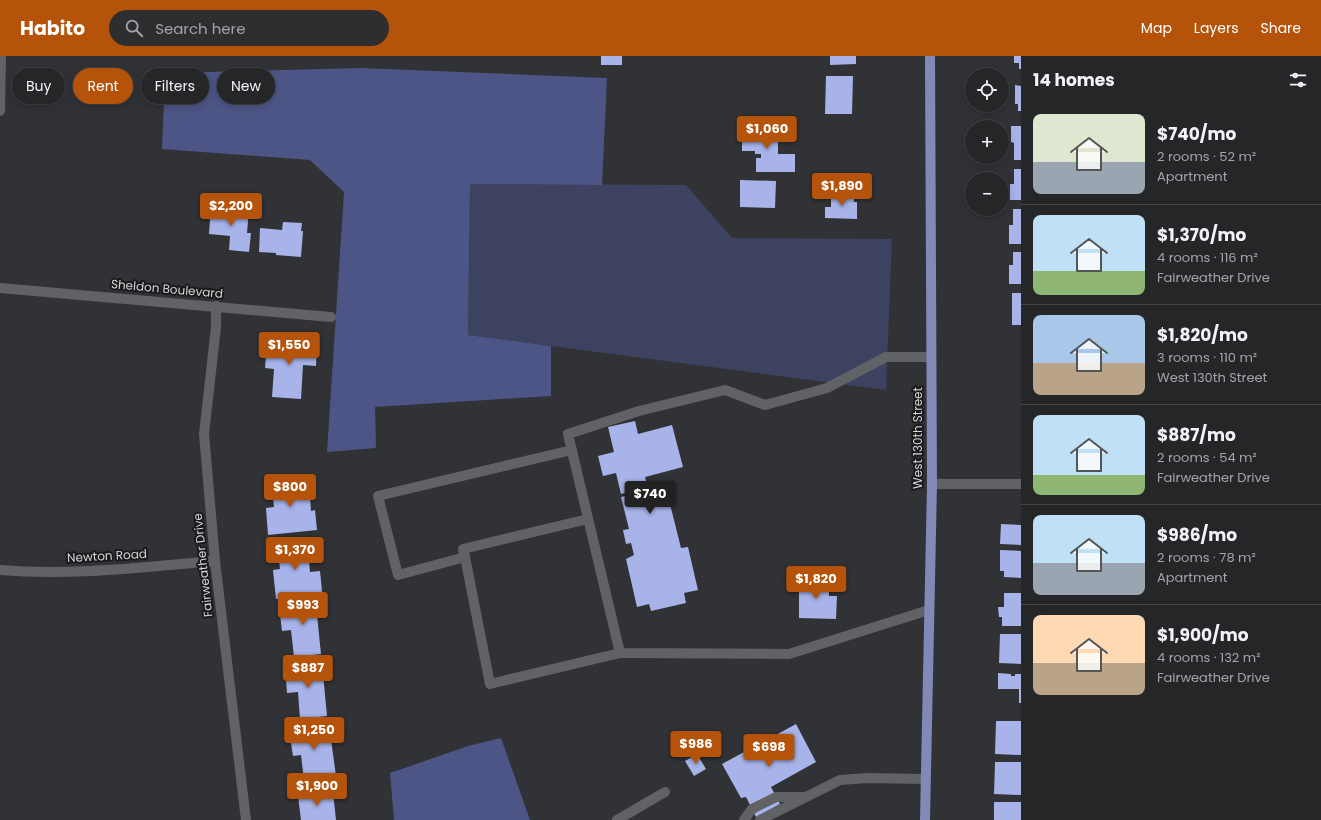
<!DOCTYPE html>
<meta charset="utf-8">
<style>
:root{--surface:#252628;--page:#2d2e30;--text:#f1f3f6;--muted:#a3a5a8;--line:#424345;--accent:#b45309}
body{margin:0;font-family:Poppins,sans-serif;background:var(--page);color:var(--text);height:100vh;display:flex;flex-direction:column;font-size:15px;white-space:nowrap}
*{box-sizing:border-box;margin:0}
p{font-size:13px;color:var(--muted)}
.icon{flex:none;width:22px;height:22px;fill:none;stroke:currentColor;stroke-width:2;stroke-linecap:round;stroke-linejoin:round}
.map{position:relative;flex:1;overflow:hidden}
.details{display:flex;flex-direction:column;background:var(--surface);width:300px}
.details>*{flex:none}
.guide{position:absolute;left:12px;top:12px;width:380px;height:36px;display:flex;gap:8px}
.fabs{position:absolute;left:965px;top:12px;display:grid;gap:8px}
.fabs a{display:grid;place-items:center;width:44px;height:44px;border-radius:50%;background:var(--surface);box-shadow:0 2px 10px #0003,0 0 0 1px var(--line);font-size:20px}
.price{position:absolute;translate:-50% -34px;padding:0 9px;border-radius:4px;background:var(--accent);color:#fff;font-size:13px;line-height:26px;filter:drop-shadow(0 1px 2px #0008)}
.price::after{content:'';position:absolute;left:50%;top:24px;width:12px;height:9px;margin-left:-6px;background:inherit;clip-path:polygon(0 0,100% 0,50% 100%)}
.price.selected{background:#222;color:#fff}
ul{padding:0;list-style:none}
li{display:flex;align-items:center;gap:12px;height:100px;padding:0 12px}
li+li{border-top:1px solid var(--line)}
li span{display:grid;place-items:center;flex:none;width:112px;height:80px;border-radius:8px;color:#555}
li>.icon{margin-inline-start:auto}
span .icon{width:48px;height:48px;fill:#fffc;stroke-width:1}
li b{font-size:17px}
h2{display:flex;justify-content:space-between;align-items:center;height:48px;padding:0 12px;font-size:17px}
.pill{padding:0 14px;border-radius:18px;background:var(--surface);box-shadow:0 2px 10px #0003,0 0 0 1px var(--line);font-size:14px;line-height:36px}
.pill.selected{background:var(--accent);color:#fff}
header{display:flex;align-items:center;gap:24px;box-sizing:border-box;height:56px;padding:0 20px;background:var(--accent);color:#fff}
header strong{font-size:19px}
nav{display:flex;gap:22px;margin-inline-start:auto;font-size:14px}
.search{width:280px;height:36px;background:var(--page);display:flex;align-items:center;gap:10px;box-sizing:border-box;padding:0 14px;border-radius:22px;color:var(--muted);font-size:15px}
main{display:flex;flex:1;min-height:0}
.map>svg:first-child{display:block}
</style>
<header>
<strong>Habito</strong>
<div class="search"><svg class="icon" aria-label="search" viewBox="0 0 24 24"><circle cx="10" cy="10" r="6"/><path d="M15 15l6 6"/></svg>Search here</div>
<nav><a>Map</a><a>Layers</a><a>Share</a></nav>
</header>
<main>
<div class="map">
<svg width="1021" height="764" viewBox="0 0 1021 764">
<rect width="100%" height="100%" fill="#313236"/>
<!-- green -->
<path fill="#3c4260" d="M470,128L686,129L732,182L892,183L886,334L468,279Z"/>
<!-- forest -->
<g fill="#4c5585">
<path d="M361,12L607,22L602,129L470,128L468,279L551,290V340L375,351L376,392L327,396L344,136L310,104L162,93L165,17Z"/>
<path d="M501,682L530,764H394L390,717L468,690Z"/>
</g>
<!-- building -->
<g fill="#a7b3e9">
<rect x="601" y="0" width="21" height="9"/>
<path d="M830,0H856V8L830,9Z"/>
<path d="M1014,0H1021V13H1019V7H1014Z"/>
<path d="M826,20H853L852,58H825Z"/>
<path d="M1015,29L1021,30V55H1018V48H1015Z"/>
<path d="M1011,70H1021V104H1014V87L1011,86Z"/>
<path d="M742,71H778V98H795V116H756V102H761V98H755V95H742Z"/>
<path d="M1014,113H1021V144H1010V128H1014Z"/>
<path d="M740,124L776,125L775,152L740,151Z"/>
<path d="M831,137L854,138V146H857V163L825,162V151H831Z"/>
<path d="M211,150L249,154L247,177H251L249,196L229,194L230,180L209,178Z"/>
<path d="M1013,153H1021V188H1009V169H1013Z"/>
<path d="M283,166L302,167L301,175H303L301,201L276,199V197L259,196L260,172L282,174Z"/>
<path d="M1013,196H1021V228H1009V209H1013Z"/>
<rect x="1012" y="237" width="9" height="32"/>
<path d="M267,285L317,288L316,310L303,309L301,343L272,341L274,313L265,312Z"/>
<path d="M635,365L638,378L672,369L683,411L645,421L649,437L666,432L681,492L688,491L698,534L684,537L686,547L651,555L649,548L637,551L626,503L634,499L631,487L626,488L623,474L629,473L621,441L633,438L632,435L621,438L616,417L603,420L598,400L614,396L608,371Z"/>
<path d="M299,420L301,440L310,439L311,455L315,454L317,474L268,479L266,452L274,451L271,423Z"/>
<path d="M1001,468L1021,469V489L1000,488Z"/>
<path d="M307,482L310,516L320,515L322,535L321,538L276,543L273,514L280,513L277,486Z"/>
<path d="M1000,494L1021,495V522L1004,521V515H1000Z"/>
<path d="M799,522L829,524V540H837L836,563L799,562Z"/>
<path d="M1004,537H1021V570H1002V561H999L998,551H1004Z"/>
<path d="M325,543L326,558L317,559L321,598L294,601L291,574L282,575L279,549Z"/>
<path d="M1000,578H1021V608L999,607Z"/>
<path d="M322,607L327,660L300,663L298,636L287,637L285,610Z"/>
<path d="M998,617L1011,618V620H1015V618H1021V647H1019V633H998Z"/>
<path d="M996,665H1021V699L995,698Z"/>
<path d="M796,668L816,706L771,731L780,748L756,761L746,741L741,742L722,708Z"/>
<path d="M329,669L336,720L304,724L301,699L293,700L289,674Z"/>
<path d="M697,698L706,713L694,720L685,705Z"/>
<path d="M995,706H1021V739L994,738Z"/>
<path d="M333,736L336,764H301L298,740Z"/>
<rect x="994" y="746" width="27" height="18"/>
</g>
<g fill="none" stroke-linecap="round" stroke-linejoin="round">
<!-- minor -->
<g stroke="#616266" stroke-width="10">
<path d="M0,55L1,0"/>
<path d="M0,232L331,261"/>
<path d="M216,250V271L204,378L215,505L246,764"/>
<path d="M572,394L378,440L398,519L465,501L490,628L620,597"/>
<path d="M932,428H1021"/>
<path d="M465,501L463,493L588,463"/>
<path d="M0,514C72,520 143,511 215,505"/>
<path d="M929,554L789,598L620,597L568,378L639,355L725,334L765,349L827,332L886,301H931"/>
<path d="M617,764L665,736"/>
<path d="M744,764L752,753L776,741H805"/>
<path d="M760,764L840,724L867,722L925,723"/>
</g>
<!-- major -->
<path stroke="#818ab6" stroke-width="10" d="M925,764L932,428L930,0"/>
</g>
<g text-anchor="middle" stroke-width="4" stroke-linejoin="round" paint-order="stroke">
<!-- street labels -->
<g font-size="12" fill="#d6d6d9" stroke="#1a1a1c">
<text transform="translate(167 233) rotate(5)" y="4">Sheldon Boulevard</text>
<text transform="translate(918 382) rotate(-90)" y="4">West 130th Street</text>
<text transform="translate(107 500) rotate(-3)" y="4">Newton Road</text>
<text transform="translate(203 509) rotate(-96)" y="4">Fairweather Drive</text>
</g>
</g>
</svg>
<div class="fabs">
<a><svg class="icon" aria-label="locate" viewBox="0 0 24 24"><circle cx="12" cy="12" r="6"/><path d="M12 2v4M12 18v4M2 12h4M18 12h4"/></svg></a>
<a>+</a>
<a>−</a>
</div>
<b class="price" style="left:767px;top:94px">$1,060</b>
<b class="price" style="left:842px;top:151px">$1,890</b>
<b class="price" style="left:231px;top:171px">$2,200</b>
<b class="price" style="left:289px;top:310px">$1,550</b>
<b class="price" style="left:290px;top:452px">$800</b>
<b class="price selected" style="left:650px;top:459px">$740</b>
<b class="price" style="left:295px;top:515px">$1,370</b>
<b class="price" style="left:816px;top:544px">$1,820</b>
<b class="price" style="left:303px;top:570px">$993</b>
<b class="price" style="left:308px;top:633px">$887</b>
<b class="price" style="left:314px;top:695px">$1,250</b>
<b class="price" style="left:696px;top:709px">$986</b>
<b class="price" style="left:769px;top:712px">$698</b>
<b class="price" style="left:317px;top:751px">$1,900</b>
<div class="guide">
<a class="pill">Buy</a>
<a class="pill selected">Rent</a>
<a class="pill">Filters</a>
<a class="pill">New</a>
</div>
</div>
<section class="details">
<h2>14 homes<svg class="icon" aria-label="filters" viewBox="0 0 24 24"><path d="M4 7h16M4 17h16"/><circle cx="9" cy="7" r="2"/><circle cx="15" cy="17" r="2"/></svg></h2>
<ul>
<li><span style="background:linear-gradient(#dfe7d0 60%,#9aa5b1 0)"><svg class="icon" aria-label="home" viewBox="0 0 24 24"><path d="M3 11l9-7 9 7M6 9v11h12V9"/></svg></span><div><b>$740/mo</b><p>2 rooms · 52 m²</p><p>Apartment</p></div></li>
<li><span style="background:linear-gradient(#bfe0f5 70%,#8fb573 0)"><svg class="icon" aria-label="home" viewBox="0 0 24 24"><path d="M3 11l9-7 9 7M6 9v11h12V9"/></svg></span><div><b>$1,370/mo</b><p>4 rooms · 116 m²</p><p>Fairweather Drive</p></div></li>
<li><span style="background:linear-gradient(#a9c7e8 60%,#b9a48a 0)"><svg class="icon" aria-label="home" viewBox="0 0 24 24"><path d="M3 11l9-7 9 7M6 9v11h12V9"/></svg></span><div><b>$1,820/mo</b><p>3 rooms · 110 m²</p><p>West 130th Street</p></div></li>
<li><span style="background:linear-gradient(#bfe0f5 75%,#8fb573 0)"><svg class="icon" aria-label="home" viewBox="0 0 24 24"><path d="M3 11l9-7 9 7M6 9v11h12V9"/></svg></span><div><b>$887/mo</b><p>2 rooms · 54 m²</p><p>Fairweather Drive</p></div></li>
<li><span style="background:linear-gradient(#bfe0f5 60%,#9aa5b1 0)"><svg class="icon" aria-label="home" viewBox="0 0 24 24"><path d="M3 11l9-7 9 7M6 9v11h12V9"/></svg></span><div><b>$986/mo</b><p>2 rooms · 78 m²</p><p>Apartment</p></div></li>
<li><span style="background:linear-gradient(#ffd9b3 60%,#b9a48a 0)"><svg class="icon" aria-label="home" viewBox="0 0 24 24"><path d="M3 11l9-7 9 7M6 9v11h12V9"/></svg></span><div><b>$1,900/mo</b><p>4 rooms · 132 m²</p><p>Fairweather Drive</p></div></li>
</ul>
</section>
</main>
